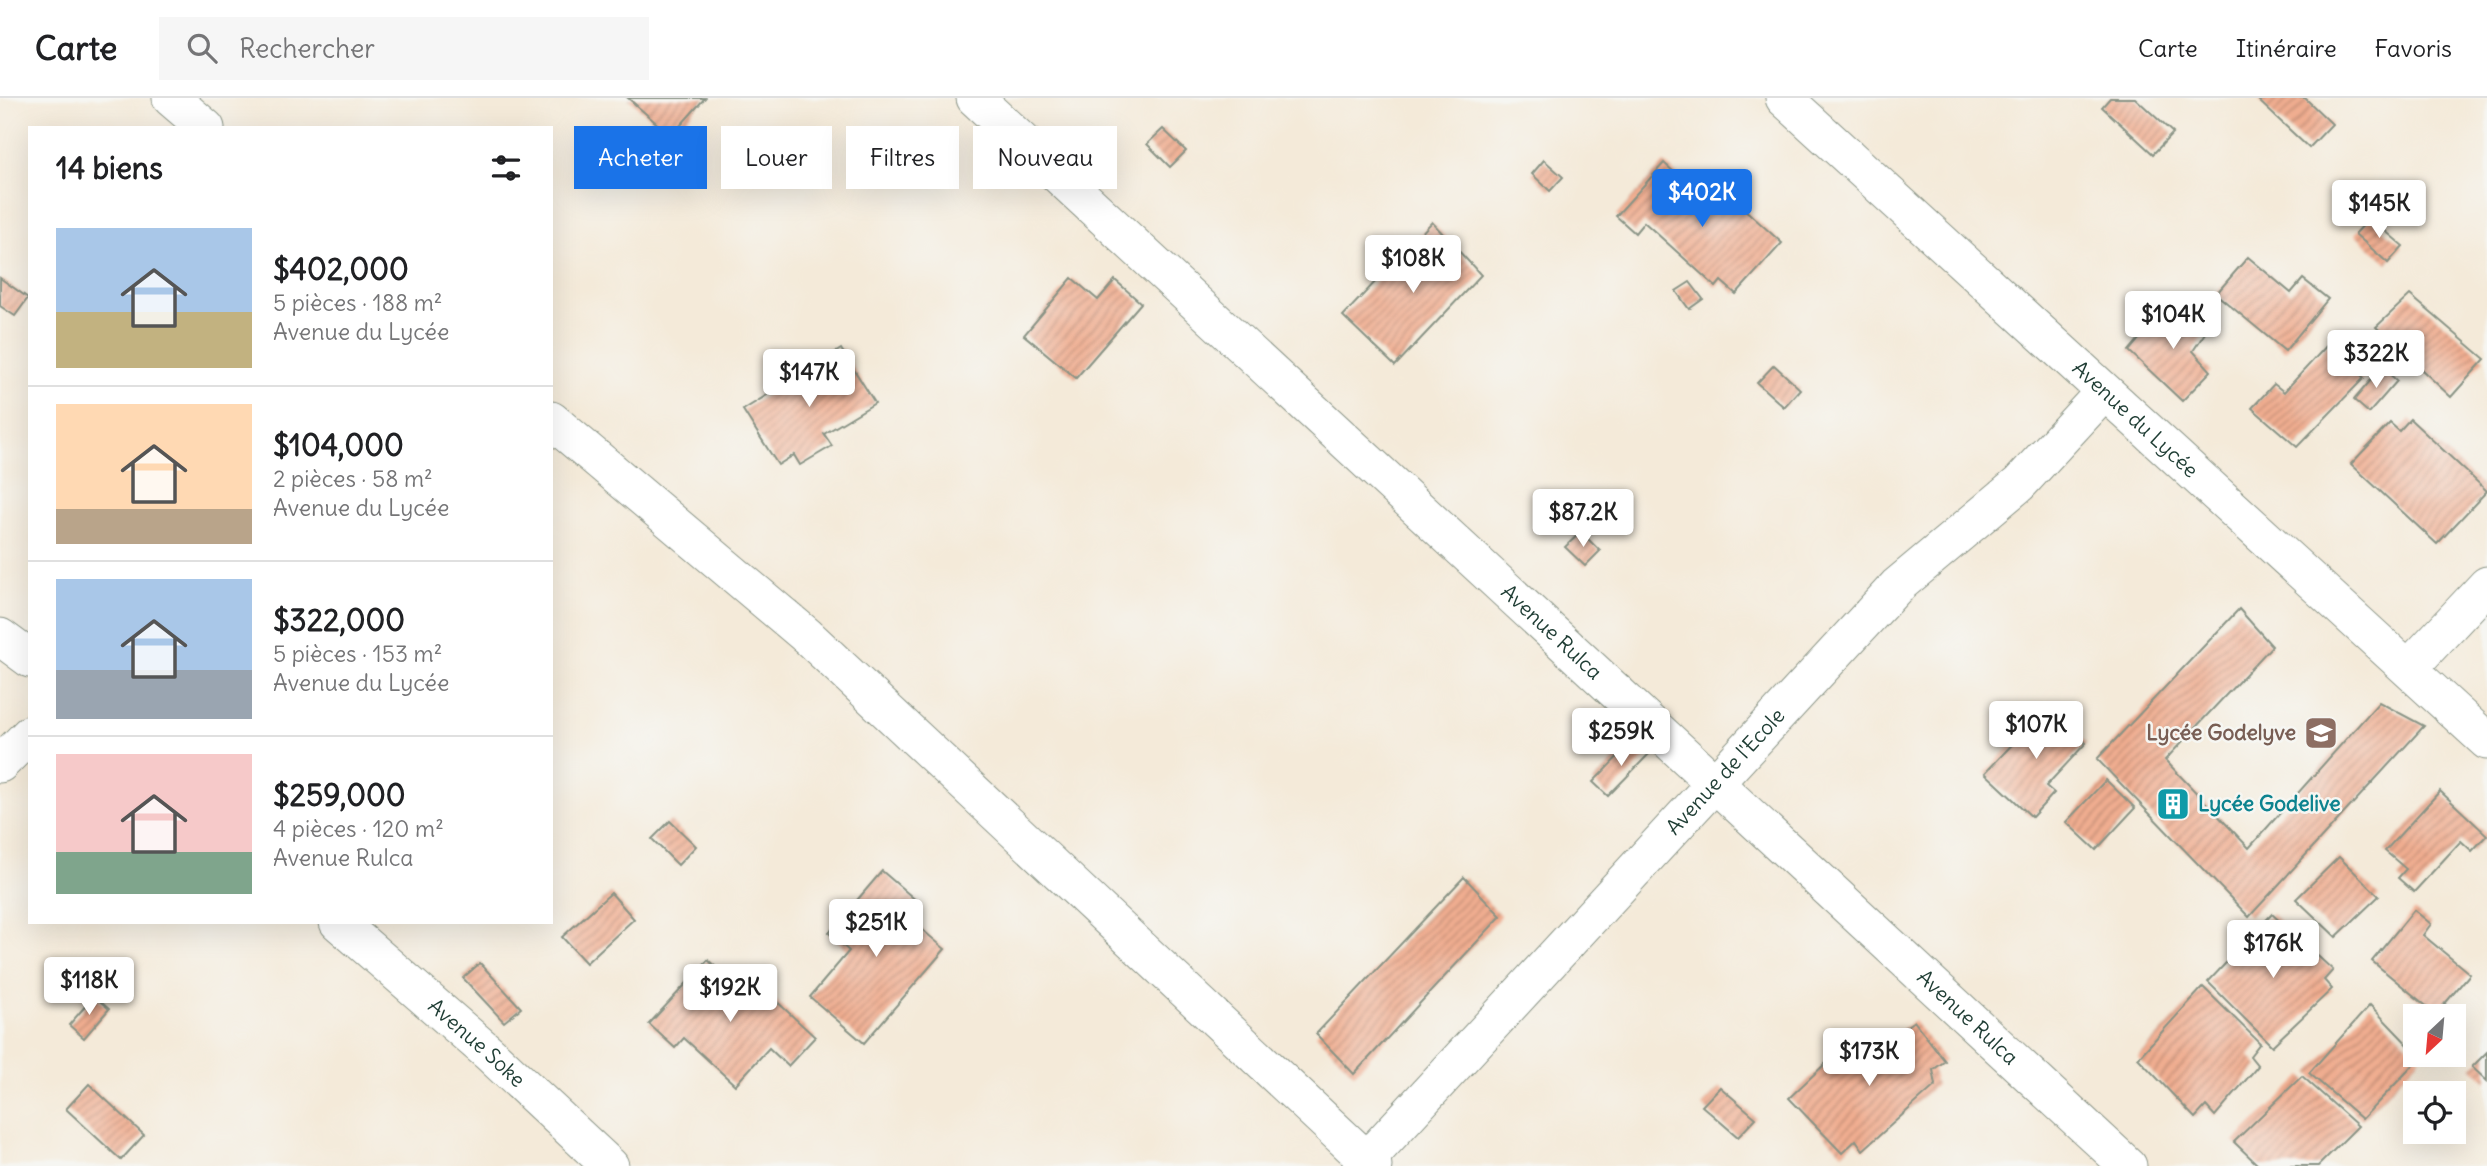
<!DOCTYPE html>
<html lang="fr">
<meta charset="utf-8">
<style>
:root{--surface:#fff;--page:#f6f6f6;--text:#202124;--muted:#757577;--line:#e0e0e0;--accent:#1a73e8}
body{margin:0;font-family:Delius,sans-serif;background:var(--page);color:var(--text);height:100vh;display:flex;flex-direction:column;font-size:26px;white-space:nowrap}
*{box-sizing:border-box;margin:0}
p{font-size:23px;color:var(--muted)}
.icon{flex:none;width:38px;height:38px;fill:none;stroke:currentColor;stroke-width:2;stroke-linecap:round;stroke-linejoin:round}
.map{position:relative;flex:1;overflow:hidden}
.sheet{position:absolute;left:28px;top:28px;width:525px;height:798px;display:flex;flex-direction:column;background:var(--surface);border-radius:0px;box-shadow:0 7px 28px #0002}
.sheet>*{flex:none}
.top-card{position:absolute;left:574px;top:28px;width:665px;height:63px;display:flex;gap:14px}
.needle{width:46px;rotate:206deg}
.buttons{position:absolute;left:2403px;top:906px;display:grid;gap:14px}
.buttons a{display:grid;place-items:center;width:63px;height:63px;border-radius:0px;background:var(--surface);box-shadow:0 7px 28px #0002;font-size:35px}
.price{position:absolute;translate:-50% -60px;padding:0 16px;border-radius:7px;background:#fff;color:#222;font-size:23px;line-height:46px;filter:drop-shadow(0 2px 4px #0008)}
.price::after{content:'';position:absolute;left:50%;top:42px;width:21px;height:16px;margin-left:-10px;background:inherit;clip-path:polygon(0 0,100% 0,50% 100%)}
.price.on{background:var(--accent);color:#fff}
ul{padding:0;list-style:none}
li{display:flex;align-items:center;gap:21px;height:175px;padding:0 28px}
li+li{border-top:2px solid var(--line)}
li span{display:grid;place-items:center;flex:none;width:196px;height:140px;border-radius:0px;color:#555}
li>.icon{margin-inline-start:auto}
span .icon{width:84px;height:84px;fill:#fffc;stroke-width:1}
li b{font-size:30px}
h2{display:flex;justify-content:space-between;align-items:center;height:84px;padding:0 28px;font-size:30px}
.pill{padding:0 24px;border-radius:0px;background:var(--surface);box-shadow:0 7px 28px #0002;font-size:24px;line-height:63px}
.pill.on{background:var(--accent);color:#fff}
header{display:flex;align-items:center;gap:42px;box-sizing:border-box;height:98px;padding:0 35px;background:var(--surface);border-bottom:2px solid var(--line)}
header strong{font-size:33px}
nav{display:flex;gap:38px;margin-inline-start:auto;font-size:24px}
.search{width:490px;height:63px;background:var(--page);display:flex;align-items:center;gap:18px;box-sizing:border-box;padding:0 24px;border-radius:0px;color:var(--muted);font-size:26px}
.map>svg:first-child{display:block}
</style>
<header>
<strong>Carte</strong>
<div class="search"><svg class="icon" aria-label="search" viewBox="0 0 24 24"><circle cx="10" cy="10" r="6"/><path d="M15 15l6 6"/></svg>Rechercher</div>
<nav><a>Carte</a><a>Itinéraire</a><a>Favoris</a></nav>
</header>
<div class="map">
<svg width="2487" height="1068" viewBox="0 0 2487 1068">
<defs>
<pattern id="building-hatch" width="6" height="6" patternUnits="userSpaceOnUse" patternTransform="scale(1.75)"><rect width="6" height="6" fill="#f0ad90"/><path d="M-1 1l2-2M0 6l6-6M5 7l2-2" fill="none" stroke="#c28e76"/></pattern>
</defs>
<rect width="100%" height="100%" fill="#f6f6f2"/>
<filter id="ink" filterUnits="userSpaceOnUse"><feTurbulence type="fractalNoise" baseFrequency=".0143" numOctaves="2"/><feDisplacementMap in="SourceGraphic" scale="14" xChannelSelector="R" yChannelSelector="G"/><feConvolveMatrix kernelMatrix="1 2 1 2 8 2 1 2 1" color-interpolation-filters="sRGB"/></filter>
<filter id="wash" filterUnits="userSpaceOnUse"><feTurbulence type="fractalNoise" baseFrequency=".00686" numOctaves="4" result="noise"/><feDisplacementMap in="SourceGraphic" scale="28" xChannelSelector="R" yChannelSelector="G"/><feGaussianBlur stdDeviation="1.57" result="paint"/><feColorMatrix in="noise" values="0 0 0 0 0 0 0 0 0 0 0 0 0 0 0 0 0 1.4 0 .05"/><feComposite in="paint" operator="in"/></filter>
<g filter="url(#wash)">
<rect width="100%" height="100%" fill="#f4ead9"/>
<g id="blocks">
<!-- building -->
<g fill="url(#building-hatch)">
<path d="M628,0H705L671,38Z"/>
<path d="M2110,0H2135L2173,35L2153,56L2102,9Z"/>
<path d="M2262,0H2305L2332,26L2309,50L2259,3Z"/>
<path d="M1163,31L1186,53L1170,69L1147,46Z"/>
<path d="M1544,62L1563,79L1550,93L1532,76Z"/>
<path d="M1664,65L1709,106L1722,91L1782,145L1736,196L1721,183L1716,189L1644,124L1635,135L1616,118Z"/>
<path d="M2370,120L2403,148L2388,165L2355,136Z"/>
<path d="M1432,124L1481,177L1395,268L1343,218Z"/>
<path d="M2248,159L2291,195L2303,181L2328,201L2285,253L2216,196Z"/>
<path d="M0,180L28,200L15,218L0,208Z"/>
<path d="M1072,180L1098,202L1115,182L1141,205L1076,280L1024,237Z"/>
<path d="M1690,184L1703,201L1689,211L1676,193Z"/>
<path d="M2410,197L2485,261L2451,299L2376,229Z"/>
<path d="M2171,203L2205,235L2193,253L2211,273L2182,303L2129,253Z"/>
<path d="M2330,244L2364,280L2297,349L2252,310L2274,286L2284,294Z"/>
<path d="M841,251L875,305L824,336L832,348L800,367L794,357L778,367L743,312Z"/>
<path d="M1774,267L1800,291L1784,309L1757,285Z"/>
<path d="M2382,269L2397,283L2369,315L2354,302Z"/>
<path d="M2410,321L2487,393L2437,446L2351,366L2390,325L2399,333Z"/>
<path d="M1581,434L1600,453L1585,468L1565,449Z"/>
<path d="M2239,511L2272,548L2165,662L2249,750L2379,604L2424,628L2249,819L2097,661Z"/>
<path d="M2048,609L2086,645L2046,688L2054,695L2032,719L1985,675Z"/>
<path d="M1634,642L1649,656L1608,698L1593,684Z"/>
<path d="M2106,682L2135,710L2096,752L2066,724Z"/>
<path d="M2440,693L2487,737L2472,753L2461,743L2414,794L2398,780L2406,771L2385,753Z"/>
<path d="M670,723L696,748L678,767L652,741Z"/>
<path d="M2339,759L2379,798L2336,839L2296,801Z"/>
<path d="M882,773L918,804L906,818L945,851L864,945L810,899L849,853L829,835Z"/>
<path d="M1464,779L1501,818L1354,976L1316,936Z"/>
<path d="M611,795L634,821L586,865L562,839Z"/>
<path d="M2414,812L2431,826L2423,837L2470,876L2436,916L2372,863Z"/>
<path d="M2272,816L2333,872L2324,882L2332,891L2272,948L2208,884Z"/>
<path d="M708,862L749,899L760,888L815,939L788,968L769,950L735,987L684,940L675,950L649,926Z"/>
<path d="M480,865L521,910L504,924L463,880Z"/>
<path d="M2203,889L2260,945L2250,958L2258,968L2215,1018L2206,1008L2195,1020L2138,960Z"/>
<path d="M94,898L109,911L84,940L69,927Z"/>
<path d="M2370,907L2415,954V957L2421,959L2362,1021L2309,975Z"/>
<path d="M1914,923L1945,963L1933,972L1936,987L1863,1052L1856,1042L1842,1055L1789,1000L1844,948L1857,963Z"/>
<path d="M2487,954V983L2472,969Z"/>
<path d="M2302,978L2358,1028L2318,1068H2259L2234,1044Z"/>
<path d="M89,986L144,1037L121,1062L66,1011Z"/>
<path d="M1720,989L1756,1020L1738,1039L1702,1008Z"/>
</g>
</g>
</g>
<g filter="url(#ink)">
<use href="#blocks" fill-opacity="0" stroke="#8a9486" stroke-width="2"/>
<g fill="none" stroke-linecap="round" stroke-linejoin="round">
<defs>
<g id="minor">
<path d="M171,0L206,30"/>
<path id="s1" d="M975,0L2128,1068"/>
<path id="s2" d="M1784,0L2487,643"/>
<path d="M551,322L807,538L1373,1068"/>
<path d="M0,539L30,561"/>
<path d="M2409,570L2487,487"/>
<path d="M0,666L30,636"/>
<path id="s3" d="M338,824L489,955L610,1068"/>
<path id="s4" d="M1361,1068L1897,488L2019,386L2103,295"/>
</g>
</defs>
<!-- minor casing -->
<use href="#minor" stroke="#8a9486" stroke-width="39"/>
<!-- minor -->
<use href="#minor" stroke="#fff" stroke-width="37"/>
</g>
</g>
<!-- icons -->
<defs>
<symbol id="school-square" viewBox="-11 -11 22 22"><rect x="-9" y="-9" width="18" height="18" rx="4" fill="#8d6e63" stroke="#f6f6f2"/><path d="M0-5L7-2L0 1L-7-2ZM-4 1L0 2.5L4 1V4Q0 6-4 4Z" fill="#fff"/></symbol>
<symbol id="building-square" viewBox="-11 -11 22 22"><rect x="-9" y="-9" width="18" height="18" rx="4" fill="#0f9aa8" stroke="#f6f6f2"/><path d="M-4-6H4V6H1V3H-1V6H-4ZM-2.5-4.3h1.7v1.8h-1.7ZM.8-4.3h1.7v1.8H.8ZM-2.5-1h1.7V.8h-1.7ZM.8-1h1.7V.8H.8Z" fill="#fff"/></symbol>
</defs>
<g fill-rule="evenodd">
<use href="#school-square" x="2302" y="616" width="38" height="38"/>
<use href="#building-square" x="2154" y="687" width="38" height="38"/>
</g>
<g text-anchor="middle" stroke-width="5" stroke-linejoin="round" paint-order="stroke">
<!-- street labels -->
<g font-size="21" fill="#1f3d34" stroke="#f6f6f2">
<text dy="7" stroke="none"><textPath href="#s2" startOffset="476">Avenue du Lycée</textPath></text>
<text dy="7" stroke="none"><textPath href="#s1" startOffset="786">Avenue Rulca</textPath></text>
<text dy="7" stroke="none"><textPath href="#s4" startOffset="537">Avenue de l'Ecole</textPath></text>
<text dy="7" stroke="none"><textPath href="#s1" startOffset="1353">Avenue Rulca</textPath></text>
<text dy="7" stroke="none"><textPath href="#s3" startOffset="184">Avenue Soke</textPath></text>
</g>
<!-- education labels -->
<g font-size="21" font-weight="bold" fill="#785e54" stroke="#f6f6f2" text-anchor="end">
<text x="2296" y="642">Lycée Godelyve</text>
</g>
<!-- culture labels -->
<g font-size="21" font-weight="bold" fill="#0d838f" stroke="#f6f6f2" text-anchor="start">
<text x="2198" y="713">Lycée Godelive</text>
</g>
</g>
</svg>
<div class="buttons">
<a><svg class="needle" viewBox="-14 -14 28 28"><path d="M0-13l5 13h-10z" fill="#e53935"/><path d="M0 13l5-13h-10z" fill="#757577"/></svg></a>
<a><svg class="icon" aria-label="locate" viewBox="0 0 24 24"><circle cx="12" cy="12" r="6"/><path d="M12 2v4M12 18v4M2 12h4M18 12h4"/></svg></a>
</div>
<b class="price on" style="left:1702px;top:131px">$402K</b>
<b class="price" style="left:2379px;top:142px">$145K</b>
<b class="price" style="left:1413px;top:197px">$108K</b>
<b class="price" style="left:2173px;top:253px">$104K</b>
<b class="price" style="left:2376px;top:292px">$322K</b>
<b class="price" style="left:809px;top:311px">$147K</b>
<b class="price" style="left:1583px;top:451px">$87.2K</b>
<b class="price" style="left:2036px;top:663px">$107K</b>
<b class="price" style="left:1621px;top:670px">$259K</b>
<b class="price" style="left:876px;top:861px">$251K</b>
<b class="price" style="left:2273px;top:882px">$176K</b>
<b class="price" style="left:89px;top:919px">$118K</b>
<b class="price" style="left:730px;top:926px">$192K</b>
<b class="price" style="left:1869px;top:990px">$173K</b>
<div class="top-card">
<a class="pill on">Acheter</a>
<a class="pill">Louer</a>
<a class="pill">Filtres</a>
<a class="pill">Nouveau</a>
</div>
<section class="sheet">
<h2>14 biens<svg class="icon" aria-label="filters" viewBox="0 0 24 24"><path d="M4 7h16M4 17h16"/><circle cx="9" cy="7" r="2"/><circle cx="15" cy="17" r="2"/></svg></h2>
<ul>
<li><span style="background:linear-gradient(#a9c7e8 60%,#c2b280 0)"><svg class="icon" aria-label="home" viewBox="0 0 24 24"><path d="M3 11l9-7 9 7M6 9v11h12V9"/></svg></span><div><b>$402,000</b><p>5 pièces · 188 m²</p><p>Avenue du Lycée</p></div></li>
<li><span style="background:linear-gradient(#ffd9b3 75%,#b9a48a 0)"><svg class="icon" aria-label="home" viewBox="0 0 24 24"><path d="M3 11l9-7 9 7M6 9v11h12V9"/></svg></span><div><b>$104,000</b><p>2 pièces · 58 m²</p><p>Avenue du Lycée</p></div></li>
<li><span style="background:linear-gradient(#a9c7e8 65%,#9aa5b1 0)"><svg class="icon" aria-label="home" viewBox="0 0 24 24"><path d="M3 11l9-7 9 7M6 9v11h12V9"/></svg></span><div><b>$322,000</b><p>5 pièces · 153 m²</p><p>Avenue du Lycée</p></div></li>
<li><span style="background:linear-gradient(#f6c9c9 70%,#7fa58c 0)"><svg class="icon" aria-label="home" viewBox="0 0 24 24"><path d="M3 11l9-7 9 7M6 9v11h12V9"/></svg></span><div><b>$259,000</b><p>4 pièces · 120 m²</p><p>Avenue Rulca</p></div></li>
</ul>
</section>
</div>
